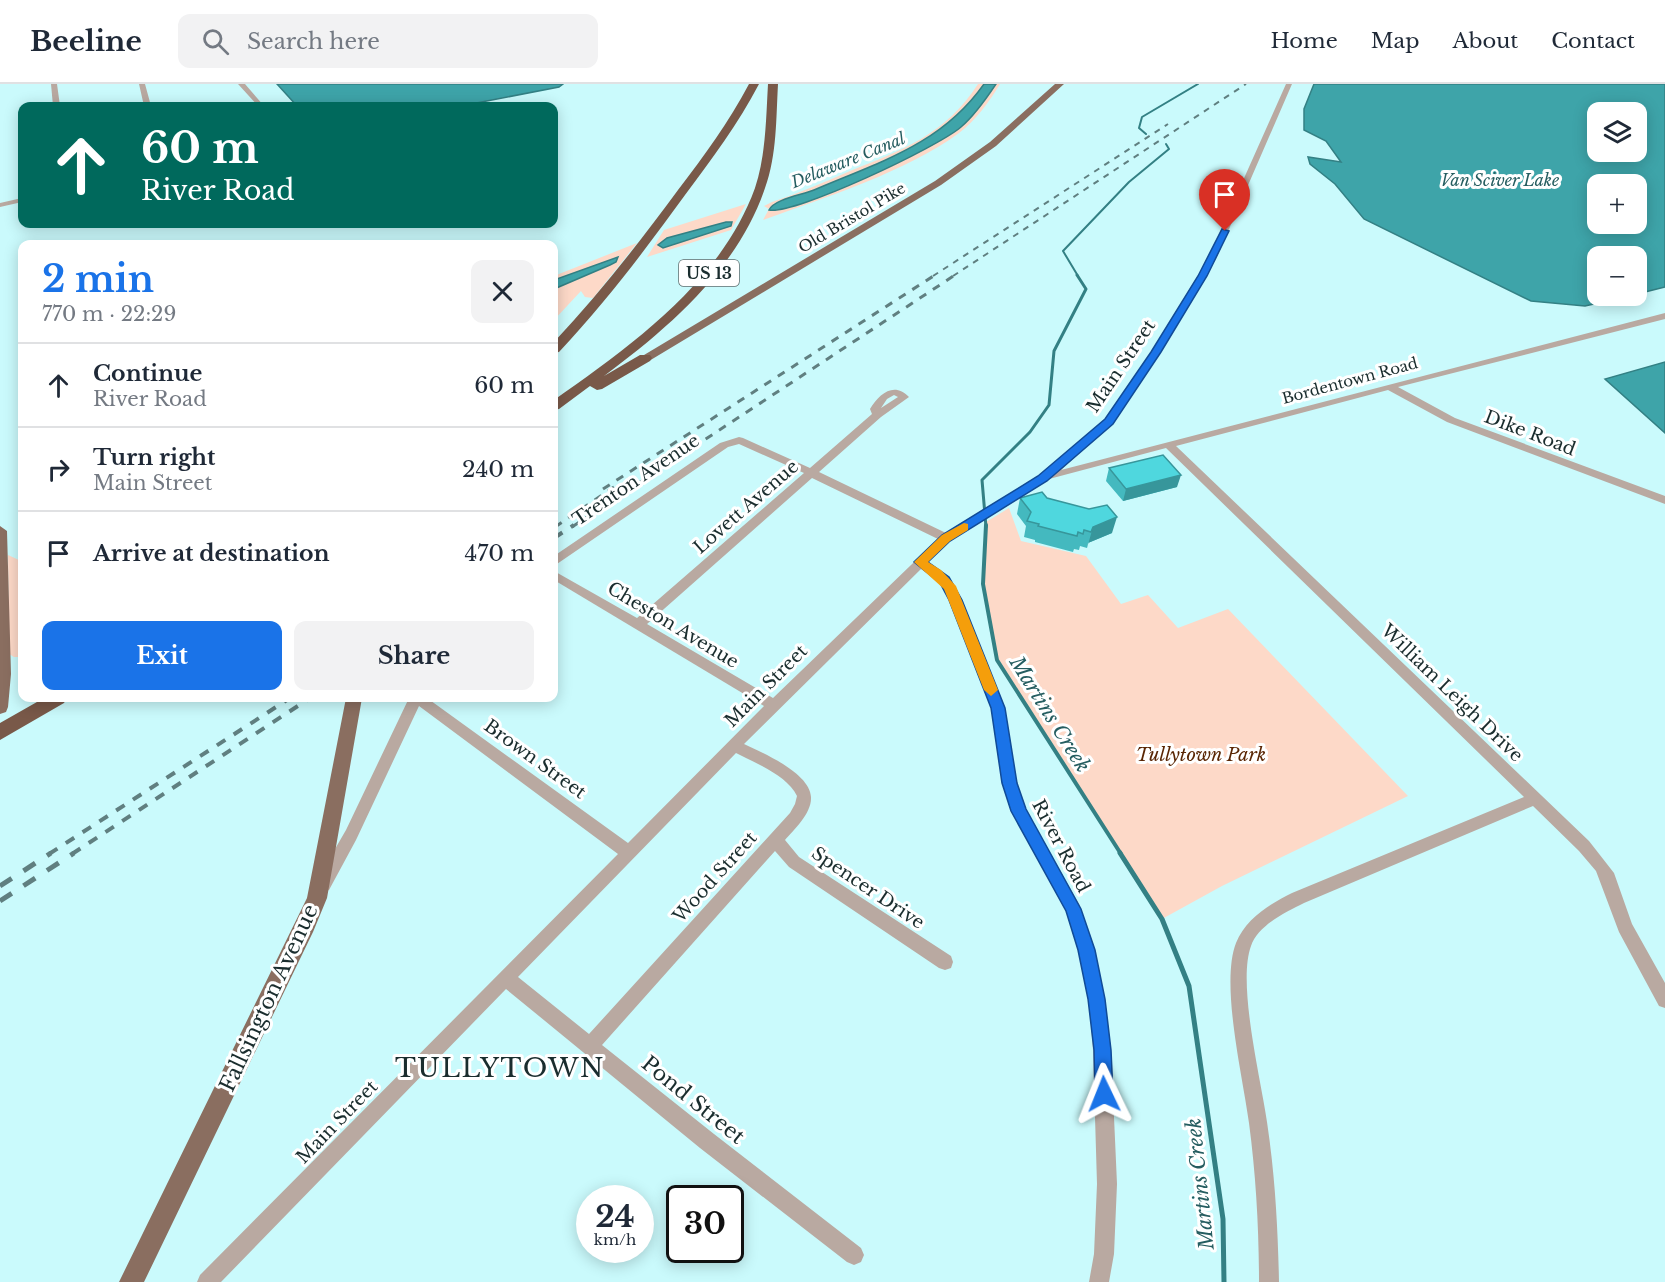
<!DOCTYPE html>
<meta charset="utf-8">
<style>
:root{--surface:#fff;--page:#f2f2f3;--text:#1f2937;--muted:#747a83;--line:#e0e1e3;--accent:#1a73e8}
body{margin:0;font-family:"Libre Baskerville",serif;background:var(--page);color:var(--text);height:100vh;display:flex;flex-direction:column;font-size:22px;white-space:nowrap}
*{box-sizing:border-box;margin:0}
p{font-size:20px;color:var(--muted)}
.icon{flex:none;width:33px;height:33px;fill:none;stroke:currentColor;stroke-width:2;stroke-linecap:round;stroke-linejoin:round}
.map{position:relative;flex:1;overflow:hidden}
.side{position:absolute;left:18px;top:156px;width:540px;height:462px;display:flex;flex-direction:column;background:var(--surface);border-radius:12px;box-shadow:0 3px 15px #0003}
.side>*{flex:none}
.hud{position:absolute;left:18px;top:18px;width:540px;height:126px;border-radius:12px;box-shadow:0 3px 15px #0003;background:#00695c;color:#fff;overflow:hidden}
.fabs{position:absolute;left:1587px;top:18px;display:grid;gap:12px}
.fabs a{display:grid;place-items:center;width:60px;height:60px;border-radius:12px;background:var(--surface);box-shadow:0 3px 15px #0003;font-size:30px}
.speed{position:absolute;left:576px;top:1101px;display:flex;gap:12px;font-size:30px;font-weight:700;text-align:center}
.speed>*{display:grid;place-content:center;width:78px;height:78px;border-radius:50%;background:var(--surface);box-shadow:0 3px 15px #0003;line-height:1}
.speed small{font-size:15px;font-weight:400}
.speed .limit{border:3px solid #111;border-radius:9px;background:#fff;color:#111}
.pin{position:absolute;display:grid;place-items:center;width:51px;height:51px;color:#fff;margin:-62px -26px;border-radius:50% 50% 50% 0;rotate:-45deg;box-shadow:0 0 6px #0007}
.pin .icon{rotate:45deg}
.me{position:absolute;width:66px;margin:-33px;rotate:358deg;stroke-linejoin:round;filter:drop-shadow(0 0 4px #0008)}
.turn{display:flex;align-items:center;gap:21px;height:126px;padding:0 24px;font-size:27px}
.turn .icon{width:78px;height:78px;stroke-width:2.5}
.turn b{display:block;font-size:42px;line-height:51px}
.round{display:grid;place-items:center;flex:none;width:63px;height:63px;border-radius:12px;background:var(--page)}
.head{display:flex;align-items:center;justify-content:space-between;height:102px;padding:0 24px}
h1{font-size:36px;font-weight:700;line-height:45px;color:var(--accent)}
.cta{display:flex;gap:12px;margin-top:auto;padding:12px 24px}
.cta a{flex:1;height:69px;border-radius:12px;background:var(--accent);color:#fff;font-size:24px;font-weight:700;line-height:69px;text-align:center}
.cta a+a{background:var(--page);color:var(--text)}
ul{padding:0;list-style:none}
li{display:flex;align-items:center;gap:18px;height:84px;padding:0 24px;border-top:2px solid var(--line)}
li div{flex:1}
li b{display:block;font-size:22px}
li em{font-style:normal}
header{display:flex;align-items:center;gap:36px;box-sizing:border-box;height:84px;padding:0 30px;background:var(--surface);border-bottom:2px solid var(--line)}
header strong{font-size:28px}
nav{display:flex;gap:33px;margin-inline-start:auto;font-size:21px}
.search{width:420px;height:54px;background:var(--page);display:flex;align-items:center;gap:15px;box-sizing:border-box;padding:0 21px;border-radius:12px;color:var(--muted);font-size:22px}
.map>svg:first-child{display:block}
</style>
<header>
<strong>Beeline</strong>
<div class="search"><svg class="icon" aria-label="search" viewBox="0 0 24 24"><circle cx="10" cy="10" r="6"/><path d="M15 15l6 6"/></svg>Search here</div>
<nav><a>Home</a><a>Map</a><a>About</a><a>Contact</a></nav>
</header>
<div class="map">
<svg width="1665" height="1198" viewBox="0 0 1665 1198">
<rect width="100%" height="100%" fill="#cafafc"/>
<path fill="#fdd9c8" d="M 978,0 L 1000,0 C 989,18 976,36 959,49 C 906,88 826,113 763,136 L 769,125 L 764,122 L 772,118 C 799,109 825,98 850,87 C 903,66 946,50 978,0 Z
M 746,120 L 731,146 L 647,173 L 664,146 Z
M 637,159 L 593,214 L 585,213 L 581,207 L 554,236 L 554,192 Z
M 1009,424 L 1021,457 L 1086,472 L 1121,520 L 1148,511 L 1178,544 L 1228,525 L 1408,712 L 1222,802 L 1162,835 L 997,576 L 983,500 L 986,438 Z
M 22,470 L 22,573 L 14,573 L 9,570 L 8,471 L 21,477 Z"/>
<path fill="#3ea4a9" stroke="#338084" stroke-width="1.5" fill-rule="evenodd" d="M 277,0 L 563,0 L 559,3 L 461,22 L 297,22 Z
M 984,0 L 996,0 C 986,15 975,31 961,43 C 938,63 795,131 769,126 C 774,115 802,111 814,106 C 879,78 941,61 984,0 Z
M 1314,0 L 1665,0 L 1665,203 L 1637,210 L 1636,172 L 1598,172 L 1598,212 L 1630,212 L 1585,222 L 1531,217 L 1364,135 L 1335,100 L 1310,80 L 1308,73 L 1341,78 L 1326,57 L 1304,46 L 1304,25 ZM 1636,28 L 1636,68 L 1598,68 L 1598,28 ZM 1636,100 L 1636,140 L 1598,140 L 1598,100 Z
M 726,138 L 732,138 L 731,142 L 663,164 L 658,161 L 667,154 Z
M 618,173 L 616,178 L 610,181 L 554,205 L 554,196 Z
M 1665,278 L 1665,349 L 1605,295 Z"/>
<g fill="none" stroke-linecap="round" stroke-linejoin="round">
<path stroke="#338084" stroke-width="2" d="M 1146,50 L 1139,44 L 1142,33 L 1198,0
M 1078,192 L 1063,167 L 1129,98 L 1169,65 L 1166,60"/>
<path stroke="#338084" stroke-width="3" d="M 986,443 L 982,396 L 1030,348 L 1049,321 L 1054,267 L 1086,205 L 1077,191"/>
<path stroke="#338084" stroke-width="4" d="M 986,441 L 983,500 L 997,576 L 1121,770"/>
<path stroke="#338084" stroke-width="5" d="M 1120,769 L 1162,835 L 1189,902 L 1223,1135 L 1224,1198"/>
<path fill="#b9a9a1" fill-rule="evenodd" d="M 51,0 L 57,0 L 60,22 L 53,22 Z
M 139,0 L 145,0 L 151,22 L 144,22 Z
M 238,0 L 245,0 L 264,22 L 258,22 Z
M 1286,0 L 1292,0 L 1216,175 L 1161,268 L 1113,339 L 1061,386 L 1665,229 L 1665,235 L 1398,303 L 1455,334 L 1665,412 L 1665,420 L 1447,338 L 1388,306 L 1176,362 L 1589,757 L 1614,789 L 1632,840 L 1665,899 L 1665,924 L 1659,922 L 1619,848 L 1596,787 L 1579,767 L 1533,722 L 1304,819 C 1286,828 1258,841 1251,862 C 1237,900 1261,995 1267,1038 C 1275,1091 1278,1145 1279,1198 L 1259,1198 C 1259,1145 1256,1092 1249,1039 C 1243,993 1220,900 1236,859 C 1246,834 1270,820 1292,809 L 1524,713 L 1166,364 L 1049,395 L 950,457 L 928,478 L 948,493 L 962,516 L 1005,624 L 1016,699 L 1025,725 L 1079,820 L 1094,866 L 1105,915 L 1111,966 L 1117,1100 L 1114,1170 L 1109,1198 L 1089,1198 L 1094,1170 L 1097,1100 L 1093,966 L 1089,915 L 1078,866 L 1066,827 L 1011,727 L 1002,699 L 991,624 L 950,516 L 940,499 L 921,485 L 744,660 C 763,669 810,689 811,713 C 812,729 794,746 785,756 L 799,773 L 951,872 L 953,878 L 951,884 L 945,886 L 939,884 L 789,783 L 775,767 L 602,961 L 714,1050 L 861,1164 L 864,1171 L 861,1178 L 854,1181 L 847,1178 L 700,1064 L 506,905 L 221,1198 L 197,1198 L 200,1191 L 618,770 L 419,622 L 356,756 L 329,806 L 323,808 L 317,806 L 315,801 L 317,796 L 346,746 L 409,614 L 427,614 L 628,759 L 764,622 L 554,496 L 554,487 L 637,534 L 804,389 L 739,360 L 728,363 L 554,482 L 554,472 L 720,359 L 739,353 L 743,354 L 810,384 L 872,330 L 870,325 C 879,310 894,297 909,313 L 881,333 L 819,388 L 946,449 L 1039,392 L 1105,335 L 1151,268 L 1208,175 ZM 894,311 L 898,313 L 881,324 L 887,315 ZM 812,394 L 938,455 L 773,614 L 647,540 ZM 736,669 C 755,679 787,691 797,712 L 795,720 L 790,729 L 589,950 L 518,893 Z
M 22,114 L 22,118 L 0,123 L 0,119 Z"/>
<path fill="#8a6e60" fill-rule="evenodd" d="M 1055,0 L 1064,0 L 996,62 L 941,101 L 649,277 L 641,277 L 639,274 L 935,97 L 990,58 Z
M 0,442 L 7,447 L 11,590 L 8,623 L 6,628 L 0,630 Z
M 346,614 L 362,614 L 327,814 L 313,848 L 144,1198 L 119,1198 L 307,814 Z"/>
<path fill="#795949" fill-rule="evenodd" d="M 749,0 L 759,0 C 738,40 712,75 685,111 C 646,165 605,219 559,268 L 554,269 L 554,258 C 599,210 639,159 678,106 C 704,72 729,38 749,0 Z
M 768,0 L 778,0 C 776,34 777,71 765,104 C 738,184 670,243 604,292 L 640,271 L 650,271 L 652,274 L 650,277 L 602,305 L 597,306 L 590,302 L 559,325 L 554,326 L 554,316 C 632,261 721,198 755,104 C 766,71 766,34 768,0 Z
M 44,614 L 67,614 L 64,619 L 0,656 L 0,639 Z"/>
<path stroke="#607f80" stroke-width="2" stroke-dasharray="6 6" stroke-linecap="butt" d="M 933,192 L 1168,40
M 953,192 L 1246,0"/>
<path stroke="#607f80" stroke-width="3" stroke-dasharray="8 8" stroke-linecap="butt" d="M 603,405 L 935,191
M 555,443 L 614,403
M 572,443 L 955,191"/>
<path stroke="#607f80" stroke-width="4" stroke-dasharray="10 10" stroke-linecap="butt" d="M 554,443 L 557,441
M 554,454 L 574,441
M 49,770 L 290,614
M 72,770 L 310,614"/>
<path stroke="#607f80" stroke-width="5" stroke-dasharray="14 14" stroke-linecap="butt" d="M 0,802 L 51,769
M 0,817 L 74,769"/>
</g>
<path fill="#44b9bf" d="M 1109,384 L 1177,403 L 1123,417 L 1106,397 Z
M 1020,414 L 1047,414 L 1112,449 L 1088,459 L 1087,464 L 1080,462 L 1079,466 L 1074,465 L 1073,468 L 1035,458 L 1035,456 L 1024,453 L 1026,442 L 1017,430 Z"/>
<path fill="#37969b" d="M 1181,391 L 1177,403 L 1123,417 L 1126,405 Z
M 1117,433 L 1112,449 L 1088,459 L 1087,464 L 1093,443 Z"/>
<path fill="#4fd7de" stroke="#37969b" stroke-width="1.5" d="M 1163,371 L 1181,391 L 1126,405 L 1109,384 Z
M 1042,408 L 1047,414 L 1089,425 L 1107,421 L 1117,433 L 1093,443 L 1091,448 L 1084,446 L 1083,450 L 1078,448 L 1077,452 L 1038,442 L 1039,440 L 1027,437 L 1031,428 L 1020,414 Z"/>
<path fill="#1a73e8" stroke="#114b97" stroke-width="1.5" d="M 1222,145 L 1229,147 L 1207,192 L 1161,268 L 1113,340 L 1047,397 L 950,457 L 928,478 L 949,493 L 962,516 L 1005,624 L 1017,699 L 1026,725 L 1081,825 L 1095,866 L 1105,915 L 1111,966 L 1113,1010 L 1111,1017 L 1104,1020 L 1098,1017 L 1095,1010 L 1094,966 L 1088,915 L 1078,866 L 1066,827 L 1011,727 L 1002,699 L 991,624 L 949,516 L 940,499 L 914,478 L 942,451 L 1038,392 L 1105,335 L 1151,268 L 1198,192 Z"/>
<path fill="#f59e0b" d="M 964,439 L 968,440 L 968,446 L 950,457 L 928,478 L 941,486 L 956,502 L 998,606 L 991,612 L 984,606 L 944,505 L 914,478 L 942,451 Z"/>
<g text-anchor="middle" stroke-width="6" stroke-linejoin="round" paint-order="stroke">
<g font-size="15" fill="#1a2d2e" stroke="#fff">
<text transform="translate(852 134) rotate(-31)" y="5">Old Bristol Pike</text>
<text transform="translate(1350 297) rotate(-15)" y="5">Bordentown Road</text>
</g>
<g font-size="16" font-style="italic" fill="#255d60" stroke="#fff">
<text transform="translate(848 76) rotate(-22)" y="6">Delaware Canal</text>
<text x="1500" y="102">Van Sciver Lake</text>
</g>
<rect fill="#fff" stroke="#5f6c6d" stroke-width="1.5" x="679" y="176" width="60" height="26" rx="4.5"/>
<g font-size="16" font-weight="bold" fill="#1a2d2e">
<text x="709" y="195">US 13</text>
</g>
<g font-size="18" fill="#1a2d2e" stroke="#fff">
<text transform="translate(1121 282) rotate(-56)" y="6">Main Street</text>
<text transform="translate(1530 349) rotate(21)" y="6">Dike Road</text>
<text transform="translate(636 396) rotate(-34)" y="6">Trenton Avenue</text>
<text transform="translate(746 423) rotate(-41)" y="6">Lovett Avenue</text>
<text transform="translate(673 541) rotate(31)" y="6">Cheston Avenue</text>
<text transform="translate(766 602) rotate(-45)" y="6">Main Street</text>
<text transform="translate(1452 609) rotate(44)" y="6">William Leigh Drive</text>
<text transform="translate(535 675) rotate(36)" y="6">Brown Street</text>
<text transform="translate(1061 762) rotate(62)" y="6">River Road</text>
<text transform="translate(715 793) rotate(-48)" y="6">Wood Street</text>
<text transform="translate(868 804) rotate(34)" y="6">Spencer Drive</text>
<text transform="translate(337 1038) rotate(-46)" y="6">Main Street</text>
</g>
<g font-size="18" font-style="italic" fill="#5a2604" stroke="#fff">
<text x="1201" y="677">Tullytown Park</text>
</g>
<g font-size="20" font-style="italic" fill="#255d60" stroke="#fff">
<text transform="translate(1050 630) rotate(58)" y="7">Martins Creek</text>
<text transform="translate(1200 1100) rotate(-96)" y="7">Martins Creek</text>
</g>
<g font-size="21" fill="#1a2d2e" stroke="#fff">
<text transform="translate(269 914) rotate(-65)" y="7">Fallsington Avenue</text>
<text transform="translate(693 1016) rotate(39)" y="7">Pond Street</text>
</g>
<g font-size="26" letter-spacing="1.5" fill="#1a2d2e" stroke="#fff">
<text x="500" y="993">TULLYTOWN</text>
</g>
</g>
</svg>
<div class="fabs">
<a><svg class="icon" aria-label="layers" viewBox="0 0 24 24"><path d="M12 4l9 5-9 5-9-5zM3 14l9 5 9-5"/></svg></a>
<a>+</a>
<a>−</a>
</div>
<div class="speed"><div>24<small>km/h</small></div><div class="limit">30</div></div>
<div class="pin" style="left:1225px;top:147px;background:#d93025"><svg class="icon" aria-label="arrive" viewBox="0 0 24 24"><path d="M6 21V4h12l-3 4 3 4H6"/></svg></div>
<svg class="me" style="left:1104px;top:1010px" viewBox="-20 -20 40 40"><path d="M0-17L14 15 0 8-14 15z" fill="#1a73e8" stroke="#fff" stroke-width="4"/></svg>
<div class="hud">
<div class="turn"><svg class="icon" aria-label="ahead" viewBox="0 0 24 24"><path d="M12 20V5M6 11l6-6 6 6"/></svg><div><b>60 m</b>River Road</div></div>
</div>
<section class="side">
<div class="head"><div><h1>2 min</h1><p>770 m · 22:29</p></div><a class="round"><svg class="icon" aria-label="close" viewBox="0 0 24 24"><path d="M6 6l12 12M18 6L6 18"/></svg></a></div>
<ul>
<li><svg class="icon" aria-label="ahead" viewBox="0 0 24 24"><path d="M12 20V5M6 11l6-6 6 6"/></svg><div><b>Continue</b><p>River Road</p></div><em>60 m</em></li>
<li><svg class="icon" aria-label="right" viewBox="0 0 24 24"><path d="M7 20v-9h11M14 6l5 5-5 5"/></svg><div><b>Turn right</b><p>Main Street</p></div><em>240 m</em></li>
<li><svg class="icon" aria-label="arrive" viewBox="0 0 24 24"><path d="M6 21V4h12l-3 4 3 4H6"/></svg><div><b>Arrive at destination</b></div><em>470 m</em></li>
</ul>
<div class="cta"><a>Exit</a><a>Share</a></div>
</section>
</div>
